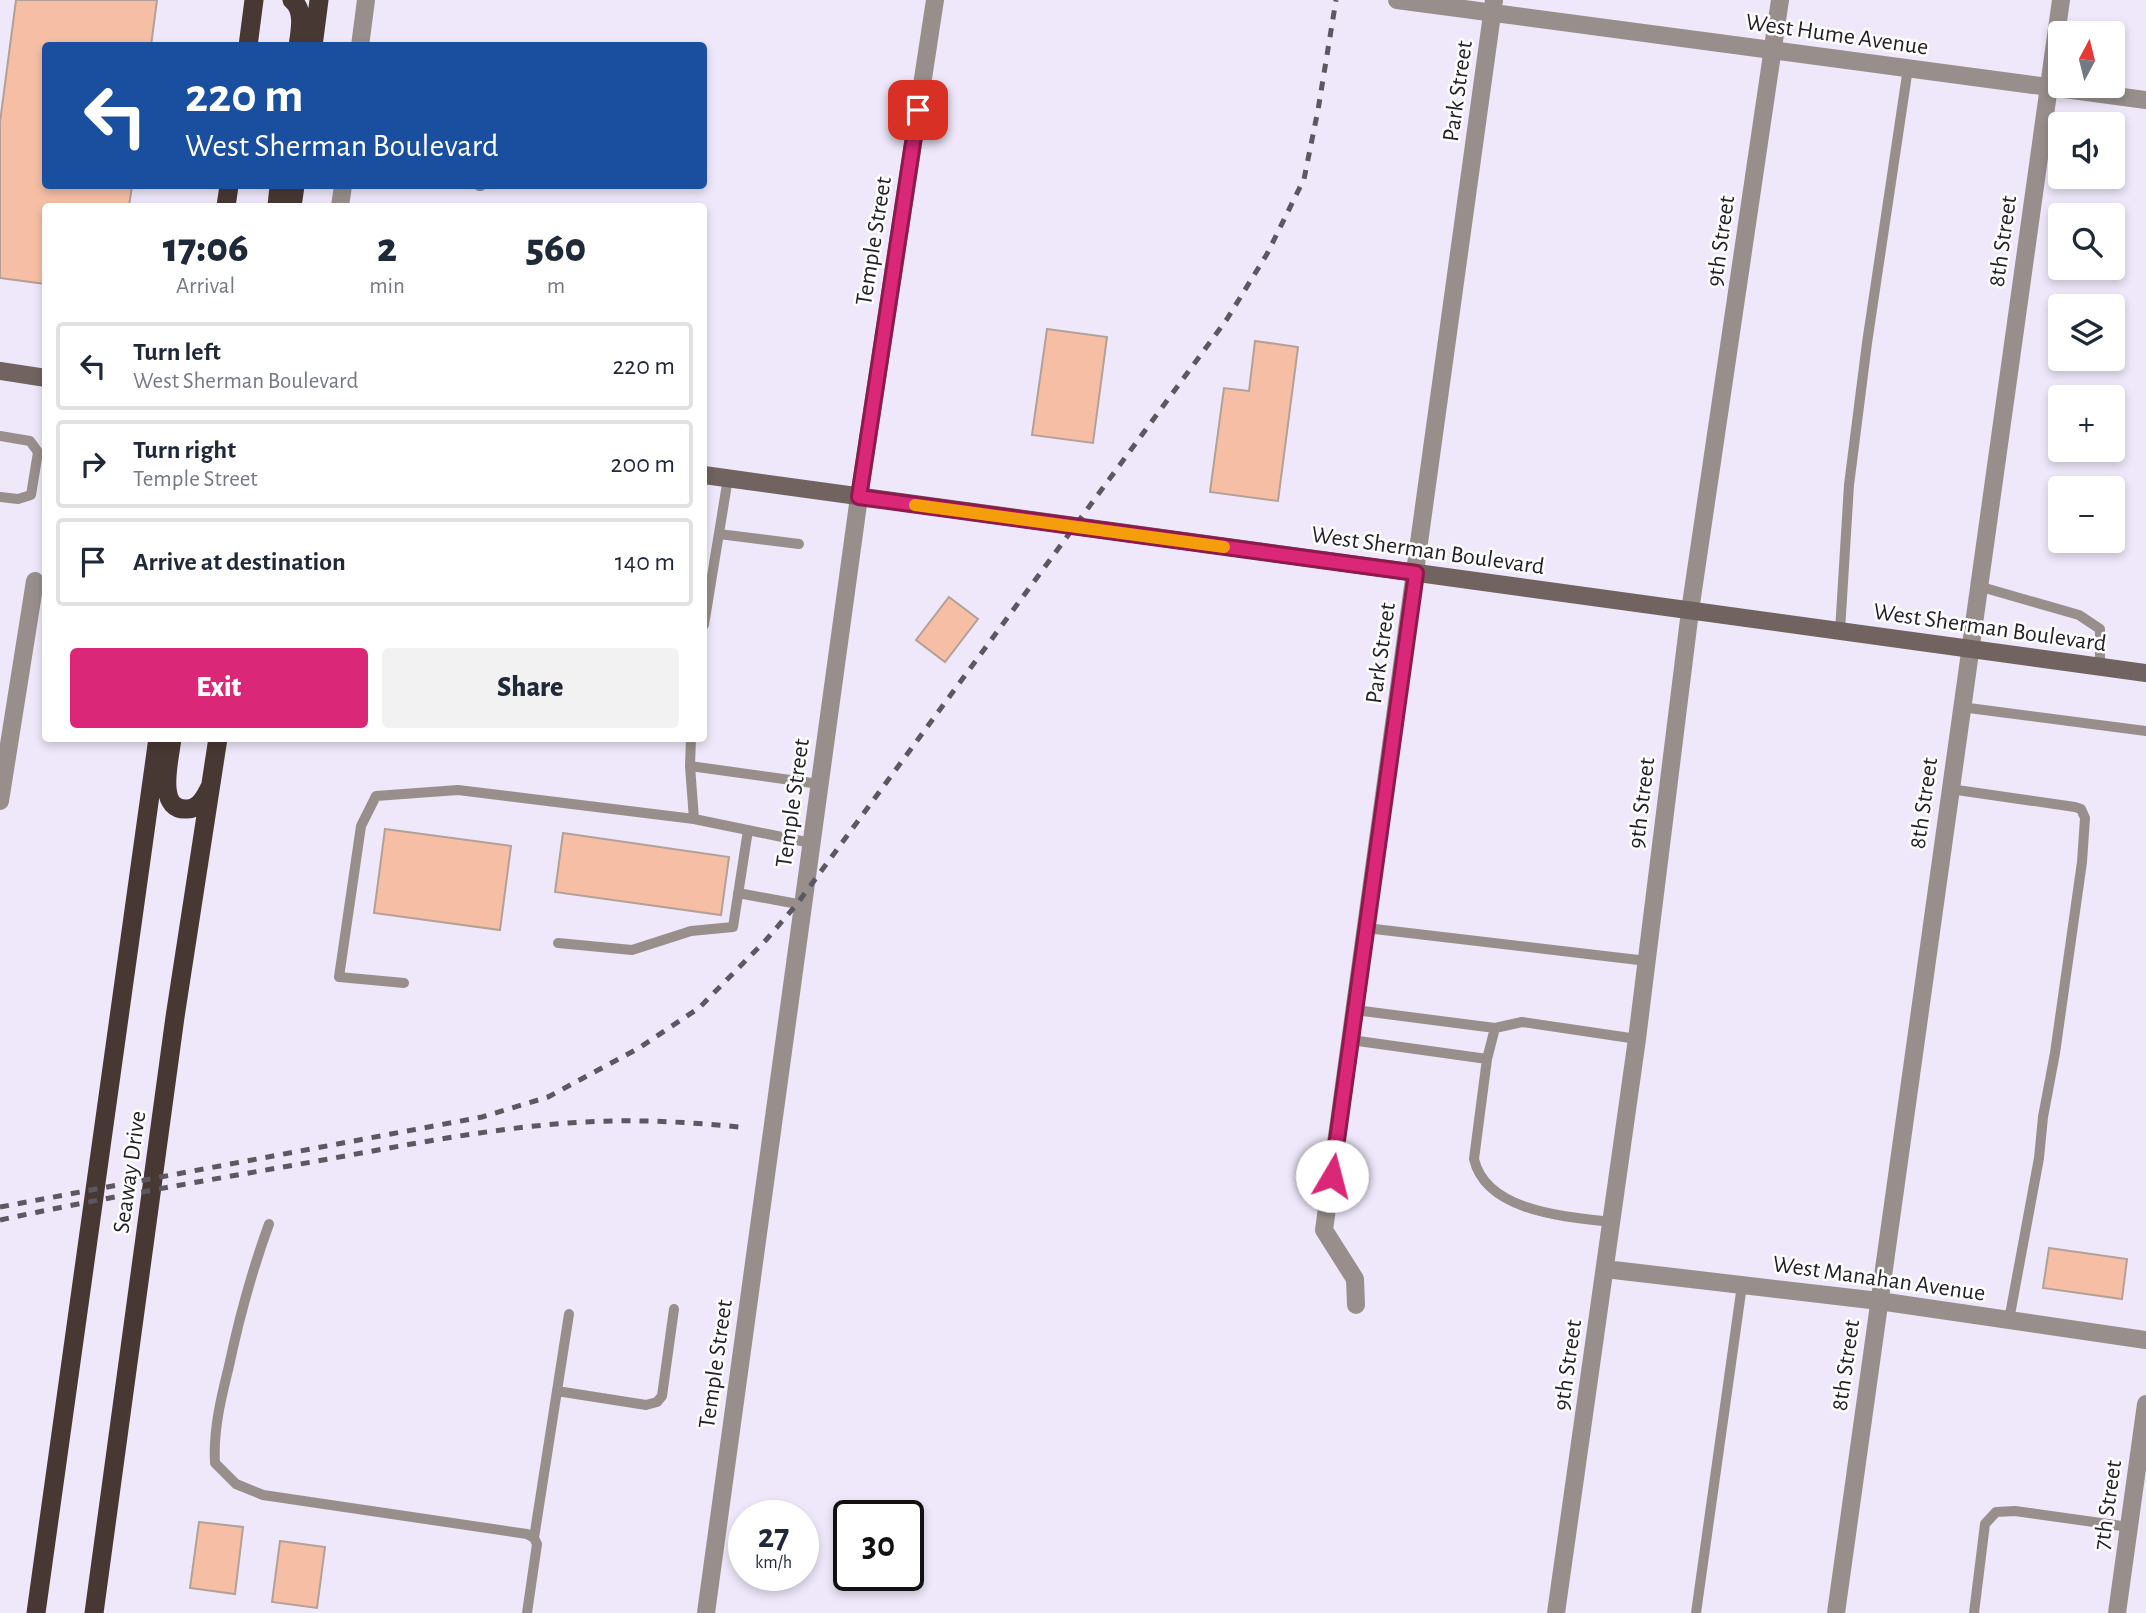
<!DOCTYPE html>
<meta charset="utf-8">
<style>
:root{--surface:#fff;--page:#f2f2f3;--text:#1f2937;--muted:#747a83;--line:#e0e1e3;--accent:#db2777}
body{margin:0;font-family:"Alegreya Sans",sans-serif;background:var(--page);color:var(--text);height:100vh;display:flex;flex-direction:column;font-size:26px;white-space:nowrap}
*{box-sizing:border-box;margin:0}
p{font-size:23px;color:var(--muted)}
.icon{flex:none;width:38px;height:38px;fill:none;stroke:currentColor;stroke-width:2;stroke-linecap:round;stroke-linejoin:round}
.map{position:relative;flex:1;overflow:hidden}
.drawer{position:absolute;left:42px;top:203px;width:665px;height:539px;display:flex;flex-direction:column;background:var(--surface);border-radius:7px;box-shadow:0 4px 10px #0003}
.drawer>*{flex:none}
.guide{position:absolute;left:42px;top:42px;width:665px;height:147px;border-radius:7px;box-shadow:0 4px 10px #0003;background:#1a4fa0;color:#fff;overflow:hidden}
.needle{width:46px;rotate:7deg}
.fabs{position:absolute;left:2048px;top:21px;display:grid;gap:14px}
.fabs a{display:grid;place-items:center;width:77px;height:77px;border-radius:7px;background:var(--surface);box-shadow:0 4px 10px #0003;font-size:35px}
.speed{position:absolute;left:728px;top:1500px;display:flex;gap:14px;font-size:35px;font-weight:700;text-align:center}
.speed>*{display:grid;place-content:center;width:91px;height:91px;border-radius:50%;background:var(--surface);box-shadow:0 4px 10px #0003;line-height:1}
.speed small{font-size:18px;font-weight:400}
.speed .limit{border:4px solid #111;border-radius:10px;background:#fff;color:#111}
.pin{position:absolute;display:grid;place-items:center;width:60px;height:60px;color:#fff;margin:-30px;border-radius:14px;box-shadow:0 4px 10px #0006}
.me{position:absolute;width:77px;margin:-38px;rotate:8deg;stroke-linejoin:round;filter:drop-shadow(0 0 5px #0008)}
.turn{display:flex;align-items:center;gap:24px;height:147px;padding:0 28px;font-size:32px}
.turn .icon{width:91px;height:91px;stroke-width:2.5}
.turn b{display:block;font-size:49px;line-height:60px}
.eta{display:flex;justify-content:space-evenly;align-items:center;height:119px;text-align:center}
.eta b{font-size:42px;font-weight:800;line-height:49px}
.primary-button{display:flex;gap:14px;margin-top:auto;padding:14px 28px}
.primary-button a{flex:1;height:80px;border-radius:7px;background:var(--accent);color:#fff;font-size:28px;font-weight:800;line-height:80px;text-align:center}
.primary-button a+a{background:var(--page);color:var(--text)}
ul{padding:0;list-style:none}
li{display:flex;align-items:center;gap:21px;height:88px;margin:0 14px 10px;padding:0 14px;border:4px solid var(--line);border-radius:7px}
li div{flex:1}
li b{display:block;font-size:26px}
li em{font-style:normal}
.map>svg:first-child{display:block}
</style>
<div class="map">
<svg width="2146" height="1613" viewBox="0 0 2146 1613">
<rect width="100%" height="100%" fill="#eee8fa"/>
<path fill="#f6bfa5" stroke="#b3a097" stroke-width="2" d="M 16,0 L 157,0 L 151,46 L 46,46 L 46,186 L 132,186 L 129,206 L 46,206 L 46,284 L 0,278 L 0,122 Z
M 1047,329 L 1107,337 L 1093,443 L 1032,435 Z
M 1255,341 L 1298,347 L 1278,501 L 1210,492 L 1224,388 L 1249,391 Z
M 949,597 L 978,619 L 945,662 L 916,640 Z
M 385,829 L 511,846 L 500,930 L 374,913 Z
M 563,833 L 729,857 L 721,915 L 555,892 Z
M 2049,1248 L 2127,1259 L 2122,1299 L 2043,1288 Z
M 199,1522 L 243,1527 L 235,1594 L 190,1588 Z
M 280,1541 L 325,1547 L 317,1608 L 272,1602 Z"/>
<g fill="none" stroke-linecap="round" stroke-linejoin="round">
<path stroke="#988f8c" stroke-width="10" d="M 479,186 L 481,186
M 0,436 L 30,441 L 38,452 L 31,495 L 18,499 L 0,497
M 719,534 L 799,544
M 1978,586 L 2079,615 L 2100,629 L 2100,667
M 704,625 L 728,478
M 1840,631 L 1849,485 L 1867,343 L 1908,68
M 1961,707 L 2146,731
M 691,738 L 690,766 L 694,819
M 690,766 L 819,784
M 1950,789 L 2075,807 L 2081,809 L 2085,818 L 2082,862 L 2055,1053 L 2043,1117 L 2039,1158 L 2009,1320
M 738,893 L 803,905
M 1366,928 L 1647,961
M 558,943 L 632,950 L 691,931 L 733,927 L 748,830
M 404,983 L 339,977 L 361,826 L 376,796 L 458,790 L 694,819 L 811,843
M 1355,1010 L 1495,1028
M 1351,1040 L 1487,1059 L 1495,1028 L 1522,1022 L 1637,1039
M 1487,1059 L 1474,1159 C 1486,1212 1567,1217 1612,1222
M 269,1224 C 252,1271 239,1318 229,1366 C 221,1398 213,1431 215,1463 L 236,1484 L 263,1495 L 527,1534 L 534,1538 L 537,1544 L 527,1613
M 557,1391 L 646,1405 L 657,1402 L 662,1396 L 674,1309
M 534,1538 L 569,1314
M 1696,1613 L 1742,1285
M 1974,1613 L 1985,1524 L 1996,1512 L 2015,1511 L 2129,1527"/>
<path stroke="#988f8c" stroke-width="18" d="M 1397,0 L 2146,100
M 360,46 L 366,0
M 340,206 L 343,186
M 0,801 L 35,581
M 1605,1269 L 1879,1301 L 2146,1340
M 1356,1305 L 1355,1279 L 1324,1230 L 1494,0
M 706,1613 L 859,497 L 935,0
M 1556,1613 L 1637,1039 L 1690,611 L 1780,0
M 1836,1613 L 2061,0
M 2117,1613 L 2146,1404"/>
<path stroke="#706360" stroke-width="18" d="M 0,371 L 46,378
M 704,475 L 2146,673"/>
<path stroke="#483834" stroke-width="19" d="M 292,0 C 305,10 300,31 298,46
M 248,46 L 254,0
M 313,46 L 319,0
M 226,206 L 229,186
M 277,206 L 279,186
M 292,206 L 295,186
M 172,738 C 170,758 155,811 187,809 C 199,809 205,797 210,787
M 36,1613 L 158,738
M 94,1613 L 175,1017 L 218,738"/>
<path stroke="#5c5862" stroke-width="5" stroke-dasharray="9 9" stroke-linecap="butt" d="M 0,1207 L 482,1117 L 548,1097 L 639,1048 L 699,1008 L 766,940 L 797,904 L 1227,319 L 1267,254 L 1304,179 L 1318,110 L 1336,0
M 0,1220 C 107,1197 215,1179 323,1160 C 418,1143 515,1123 612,1121 C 654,1120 697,1123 739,1127"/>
</g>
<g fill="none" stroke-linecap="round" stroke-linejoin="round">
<defs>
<path id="route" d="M 918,110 L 859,497 L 1416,573 L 1332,1176"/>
</defs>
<use href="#route" stroke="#8e194d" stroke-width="18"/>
<use href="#route" stroke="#db2777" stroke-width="12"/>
<path stroke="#f59e0b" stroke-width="12" d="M 915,505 L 1224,547"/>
</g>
<g text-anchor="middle" stroke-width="5" stroke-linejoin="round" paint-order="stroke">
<g font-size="24" fill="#242128" stroke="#fff">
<text transform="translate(1837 34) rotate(8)" y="8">West Hume Avenue</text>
<text transform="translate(1457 91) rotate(-82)" y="8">Park Street</text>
<text transform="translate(873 241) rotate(-81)" y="8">Temple Street</text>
<text transform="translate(1720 241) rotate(-82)" y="8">9th Street</text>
<text transform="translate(2002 241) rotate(-82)" y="8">8th Street</text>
<text transform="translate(1428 550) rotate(8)" y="8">West Sherman Boulevard</text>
<text transform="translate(1990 627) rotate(8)" y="8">West Sherman Boulevard</text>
<text transform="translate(1380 653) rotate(-82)" y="8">Park Street</text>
<text transform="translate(792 803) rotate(-82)" y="8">Temple Street</text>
<text transform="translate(1641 803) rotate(-83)" y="8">9th Street</text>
<text transform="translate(1923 803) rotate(-82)" y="8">8th Street</text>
<text transform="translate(129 1172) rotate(-82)" y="8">Seaway Drive</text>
<text transform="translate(1879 1278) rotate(8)" y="8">West Manahan Avenue</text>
<text transform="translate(715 1364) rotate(-82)" y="8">Temple Street</text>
<text transform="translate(1567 1365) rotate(-82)" y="8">9th Street</text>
<text transform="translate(1845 1365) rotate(-82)" y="8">8th Street</text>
<text transform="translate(2107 1505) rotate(-82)" y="8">7th Street</text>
</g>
</g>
</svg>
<div class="fabs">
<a><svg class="needle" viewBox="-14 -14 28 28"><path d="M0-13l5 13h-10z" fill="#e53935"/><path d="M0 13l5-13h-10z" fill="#747a83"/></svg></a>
<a><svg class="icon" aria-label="sound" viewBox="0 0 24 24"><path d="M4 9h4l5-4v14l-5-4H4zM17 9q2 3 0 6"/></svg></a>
<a><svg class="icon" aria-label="search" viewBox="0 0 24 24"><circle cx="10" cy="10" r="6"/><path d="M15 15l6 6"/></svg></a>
<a><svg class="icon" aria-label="layers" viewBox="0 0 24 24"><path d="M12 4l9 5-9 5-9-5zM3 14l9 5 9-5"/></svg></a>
<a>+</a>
<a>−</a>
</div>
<div class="speed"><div>27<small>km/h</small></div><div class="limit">30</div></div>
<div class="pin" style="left:918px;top:110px;background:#d93025"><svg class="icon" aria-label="arrive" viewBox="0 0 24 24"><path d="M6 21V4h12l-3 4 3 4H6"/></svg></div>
<svg class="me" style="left:1332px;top:1176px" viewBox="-20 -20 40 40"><circle r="19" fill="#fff"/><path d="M0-13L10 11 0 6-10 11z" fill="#db2777"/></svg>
<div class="guide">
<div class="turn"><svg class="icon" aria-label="left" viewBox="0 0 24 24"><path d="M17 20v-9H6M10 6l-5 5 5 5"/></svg><div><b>220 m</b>West Sherman Boulevard</div></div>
</div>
<section class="drawer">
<div class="eta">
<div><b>17:06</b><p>Arrival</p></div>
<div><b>2</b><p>min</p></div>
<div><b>560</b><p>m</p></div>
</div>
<ul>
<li><svg class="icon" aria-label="left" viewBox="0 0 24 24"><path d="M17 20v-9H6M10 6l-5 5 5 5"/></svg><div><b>Turn left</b><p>West Sherman Boulevard</p></div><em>220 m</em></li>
<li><svg class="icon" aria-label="right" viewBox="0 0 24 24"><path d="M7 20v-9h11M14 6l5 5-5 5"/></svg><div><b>Turn right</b><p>Temple Street</p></div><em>200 m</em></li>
<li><svg class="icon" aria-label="arrive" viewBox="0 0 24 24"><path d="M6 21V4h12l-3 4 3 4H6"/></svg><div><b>Arrive at destination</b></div><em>140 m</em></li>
</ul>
<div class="primary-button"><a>Exit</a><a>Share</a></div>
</section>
</div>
